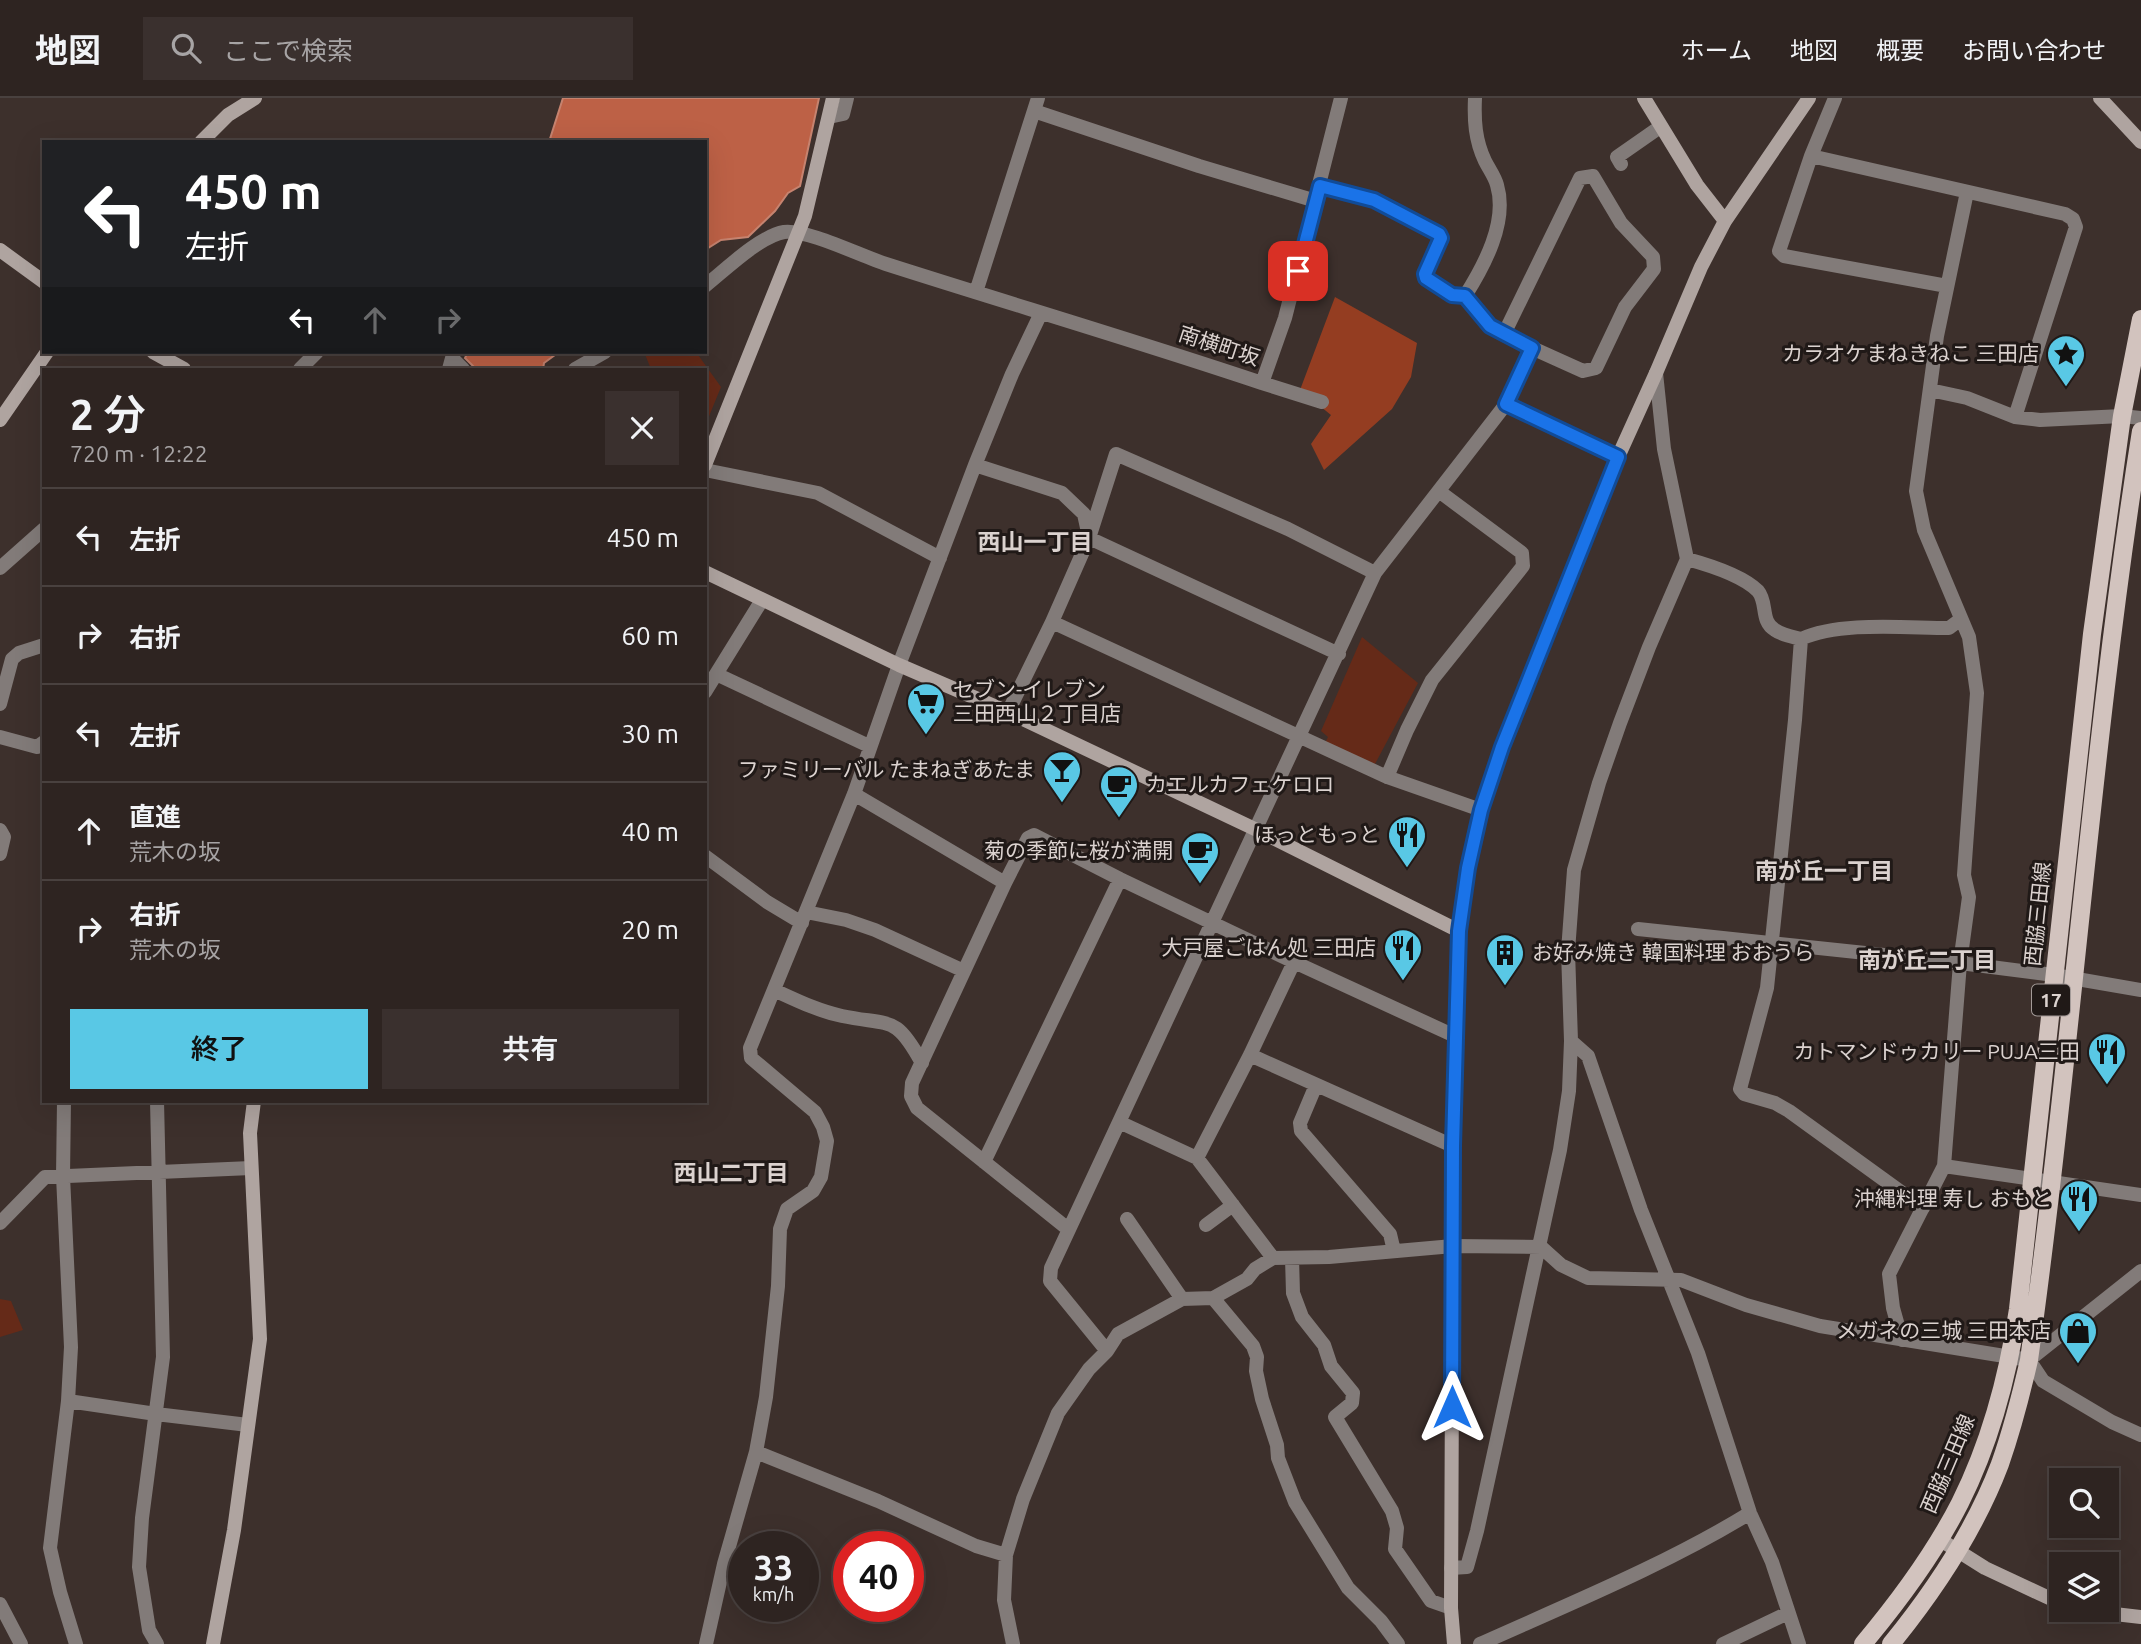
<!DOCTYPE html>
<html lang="ja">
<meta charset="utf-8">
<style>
:root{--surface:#2e2421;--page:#3a302e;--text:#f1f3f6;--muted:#a7a4a5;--line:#49413f;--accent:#59c8e5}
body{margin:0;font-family:Ubuntu,"Noto Sans JP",sans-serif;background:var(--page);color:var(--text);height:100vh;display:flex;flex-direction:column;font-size:26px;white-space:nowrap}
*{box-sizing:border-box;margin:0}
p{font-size:23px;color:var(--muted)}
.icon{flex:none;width:38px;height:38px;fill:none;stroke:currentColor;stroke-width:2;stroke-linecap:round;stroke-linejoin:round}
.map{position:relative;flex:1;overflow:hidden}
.panel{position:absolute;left:42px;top:270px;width:665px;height:735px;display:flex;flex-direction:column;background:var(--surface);border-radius:0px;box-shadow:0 7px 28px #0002,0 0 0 2px var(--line)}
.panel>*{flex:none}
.banner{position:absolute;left:42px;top:42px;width:665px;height:214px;border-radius:0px;box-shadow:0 7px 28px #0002,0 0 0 2px var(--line);background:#202124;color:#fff;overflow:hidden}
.controls{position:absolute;left:2049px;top:1370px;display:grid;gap:14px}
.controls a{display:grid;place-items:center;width:70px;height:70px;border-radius:0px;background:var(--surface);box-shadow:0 7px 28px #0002,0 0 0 2px var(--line);font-size:35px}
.speed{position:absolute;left:728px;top:1433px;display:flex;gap:14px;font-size:35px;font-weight:700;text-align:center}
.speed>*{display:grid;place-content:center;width:91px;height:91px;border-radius:50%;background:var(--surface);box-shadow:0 7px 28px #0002,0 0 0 2px var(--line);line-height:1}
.speed small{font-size:18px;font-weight:400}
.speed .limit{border:10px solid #d22;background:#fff;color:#111}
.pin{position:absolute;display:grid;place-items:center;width:60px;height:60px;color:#fff;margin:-30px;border-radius:14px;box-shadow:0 4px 10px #0006}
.me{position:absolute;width:77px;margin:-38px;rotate:0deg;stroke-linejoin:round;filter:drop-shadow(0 0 5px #0008)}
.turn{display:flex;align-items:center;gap:24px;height:147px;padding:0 28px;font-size:32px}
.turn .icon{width:91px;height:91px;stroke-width:2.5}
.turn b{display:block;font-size:49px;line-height:60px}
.lanes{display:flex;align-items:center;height:66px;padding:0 28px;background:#0003;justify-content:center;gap:35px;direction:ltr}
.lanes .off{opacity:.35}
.round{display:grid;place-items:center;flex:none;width:74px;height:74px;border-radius:0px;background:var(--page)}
.head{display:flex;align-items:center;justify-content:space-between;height:119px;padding:0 28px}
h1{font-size:42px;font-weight:600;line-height:52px}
.action{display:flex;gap:14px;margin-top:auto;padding:14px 28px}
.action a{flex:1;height:80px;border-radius:0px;background:var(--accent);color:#111;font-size:28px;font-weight:600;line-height:80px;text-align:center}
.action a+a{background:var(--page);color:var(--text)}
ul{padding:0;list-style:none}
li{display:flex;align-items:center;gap:21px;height:98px;padding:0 28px;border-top:2px solid var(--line)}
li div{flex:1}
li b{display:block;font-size:26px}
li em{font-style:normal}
header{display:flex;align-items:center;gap:42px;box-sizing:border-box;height:98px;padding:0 35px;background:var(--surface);border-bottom:2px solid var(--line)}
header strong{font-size:33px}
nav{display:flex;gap:38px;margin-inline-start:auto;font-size:24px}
.search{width:490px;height:63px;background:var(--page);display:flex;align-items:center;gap:18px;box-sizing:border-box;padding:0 24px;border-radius:0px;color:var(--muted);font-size:26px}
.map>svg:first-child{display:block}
</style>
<header>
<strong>地図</strong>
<div class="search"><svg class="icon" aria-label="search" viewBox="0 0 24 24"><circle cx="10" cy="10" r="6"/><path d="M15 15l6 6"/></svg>ここで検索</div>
<nav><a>ホーム</a><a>地図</a><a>概要</a><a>お問い合わせ</a></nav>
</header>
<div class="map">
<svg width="2141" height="1546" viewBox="0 0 2141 1546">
<rect width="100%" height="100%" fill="#3d302c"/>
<path fill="#652a18" d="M 644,254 L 696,254 L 721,289 L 705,328 L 705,271 L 651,271 Z
M 1362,539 L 1418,585 L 1375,666 L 1325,645 L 1328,639 L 1321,633 Z
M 0,1201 L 11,1203 L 23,1232 L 0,1239 Z"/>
<path fill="#943d21" d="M 1335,199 L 1417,245 L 1411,279 L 1392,311 L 1324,372 L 1311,346 L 1331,317 L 1300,292 Z"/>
<path fill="#bd6146" stroke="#c6836f" stroke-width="2" d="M 563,0 L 819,0 L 800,88 L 788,95 L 775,113 L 748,139 L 721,142 L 705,152 L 705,44 L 549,44 Z
M 468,254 L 559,254 L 544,265 L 543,271 L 476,271 L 465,260 Z"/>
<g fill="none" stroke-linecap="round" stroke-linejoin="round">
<path stroke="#827b79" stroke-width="14" d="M 1475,0 C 1474,22 1475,42 1485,63 C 1489,71 1495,79 1497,87 C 1508,124 1484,168 1465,198 L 1491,228 L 1504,236
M 1835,0 L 1811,58 L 1779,153 L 1784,158 L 1947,188
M 1034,13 L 1199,68 L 1316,103
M 829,19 L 843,16 L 847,0
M 1811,58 L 2065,116 L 2073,121 L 2076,129 L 2015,319
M 1621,66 L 1617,59 L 1660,29
M 1320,87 L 1375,102 L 1439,136 L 1441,140 L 1425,176 L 1426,180 L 1452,197 L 1465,198
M 705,188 C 725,172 760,138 784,134 C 807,131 861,158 886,166 C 1011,206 1137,243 1262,285 L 1285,220 L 1341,0
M 976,194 L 1038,0
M 300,271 L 317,254
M 449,271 L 452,260 L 463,271
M 575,271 L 605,254
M 1262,285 L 1322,304
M 1930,292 L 1967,300 L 2015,319 L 2040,322 L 2122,318 L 2141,320
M 1506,306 L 1618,359
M 975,367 L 1062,395 L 1084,416 L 1089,439
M 705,372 L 818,395 L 940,460
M 1089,440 L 1339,556
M 1687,461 C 1709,467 1742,477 1758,493 C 1768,505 1760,523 1775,532 C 1782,537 1793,539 1801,541 C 1840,523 1906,530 1949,530 L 1961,521
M 0,470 L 44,431
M 1052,524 L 1387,679 L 1481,712
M 1801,541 L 1795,622 L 1767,890 L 1740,991 L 1744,996 L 1775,1005 L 1789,1013 L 1923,1110
M 716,576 L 869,648
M 705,594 L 762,502
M 0,606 L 12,561 L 19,555 L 44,547
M 1008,614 L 1052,524 L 1089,440 L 1116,356 L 1288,431 L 1375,475
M 0,639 L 37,649 L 44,644
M 1387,679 L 1407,632 L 1432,582 L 1523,468 L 1522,455 L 1440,394
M 854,696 L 1005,785
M 0,732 L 4,739 L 0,756
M 705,758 L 767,804 L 802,825
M 806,814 L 846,822 L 875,832 L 964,873
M 1638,831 L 1960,865 L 2054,877 L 2141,892
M 774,892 C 796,902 818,913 842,918 C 891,928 895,916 922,965
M 1457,939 L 1294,864 L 1250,957 L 1197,1060 L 1273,1160 L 1329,1159 L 1453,1148 L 1541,1149 L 1561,1167 L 1588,1180 L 1681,1182 L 1746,1207 L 1820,1228 L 2029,1262 L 2141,1173
M 1571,943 L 1588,958 L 1641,1112 L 1698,1255 L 1750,1415 L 1772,1464 L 1799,1546
M 1250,957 L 1453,1048
M 1316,987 L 1300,1025 L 1301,1033 L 1390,1136 L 1394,1153
M 64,1003 L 63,1078 L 71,1249 L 68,1303 L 50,1450 L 60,1494 L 76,1546
M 1119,1024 L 1197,1060
M 984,1064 L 1120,781
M 1944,1068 L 2141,1097
M 1127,1121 L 1182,1201
M 0,1125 L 45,1079 L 251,1070
M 1206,1127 L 1233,1107
M 1068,1131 L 917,1010 L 911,998 L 912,985 L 1005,785 L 1028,740 L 1034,737 L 1120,781 L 1294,864
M 1292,1160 L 1293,1195 L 1302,1219 L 1324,1247 L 1331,1268 L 1353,1295 L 1352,1305 L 1335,1319 L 1392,1413 L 1397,1430 L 1395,1451 L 1431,1503 L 1451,1510
M 1213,1200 L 1253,1248 L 1257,1259 L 1256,1273 L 1262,1301 L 1277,1347 L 1278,1360 L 1295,1404 L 1348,1490 L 1381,1523 L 1398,1546
M 1902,1242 L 1893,1210 L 1889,1176 L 1944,1068 L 1960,865 L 1969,799 L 1964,777 L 1977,595 L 1969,539 L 1924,432 L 1916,393 L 1937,238 L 1967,94
M 1107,1253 L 1118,1236 L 1182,1201 L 1213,1200 L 1247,1181 L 1255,1171 L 1273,1160
M 2029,1262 L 2043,1283 L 2112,1324 L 2141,1337
M 68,1303 L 156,1316 L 248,1327
M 756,1354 L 878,1403 L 976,1448 L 1006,1457
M 1451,1470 L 1467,1469 L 1477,1433 L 1560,1052 L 1569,993 L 1571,943 L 1568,853 L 1574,772 L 1599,685 L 1620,625 L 1649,549 L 1687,461 L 1664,351 L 1656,275
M 0,1506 L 21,1546
M 157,1546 L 149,1532 L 139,1469 L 142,1420 L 163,1259 L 157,1003
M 706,1546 L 724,1466 L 756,1354 L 766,1299 L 778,1188 L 780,1131 L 787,1111 L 813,1093 L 821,1079 L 827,1043 L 823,1029 L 815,1014 L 751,960 L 750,950 L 854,696 L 899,567 L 975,367 L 1012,276 L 1041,215
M 1013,1546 L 1004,1502 L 1006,1457 L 1023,1401 L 1058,1315 L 1089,1271 L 1107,1253 L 1050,1183 L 1051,1170 L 1375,475 L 1506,306 L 1532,250 L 1504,236 L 1580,80 L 1593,78 L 1621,125 L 1653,159 L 1654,171 L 1625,209 L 1596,270 L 1583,273 L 1532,250
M 1480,1546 C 1569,1506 1667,1466 1750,1415
M 1723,1546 L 1788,1515"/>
<path stroke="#afa4a0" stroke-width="14" d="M 1644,0 L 1697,87 L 1725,123
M 2100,0 L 2141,44
M 201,44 L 228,17 L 255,0
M 0,152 L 44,184
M 153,254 L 184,271
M 0,322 L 47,254
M 705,367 L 805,118 L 833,0
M 705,474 L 899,567 L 1008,614 L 1257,732 L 1459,833
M 1939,1441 L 1985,1470 L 2062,1506
M 2080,1512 L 2141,1519
M 213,1546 L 234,1432 L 260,1241 L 250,1035 L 254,1003
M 1454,1546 L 1451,1510 L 1453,1048 L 1459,833 L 1470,760 L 1481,712 L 1502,649 L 1618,359 L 1656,275 L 1701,169 L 1725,123 L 1809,0"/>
<path stroke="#d2c3be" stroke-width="18" d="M 1863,1546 C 1899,1503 1934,1456 1960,1405 C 1990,1345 2008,1278 2018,1211 L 2092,536 L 2122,318 L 2141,221
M 1891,1546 C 1935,1492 1975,1432 2000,1366 C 2012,1332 2021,1297 2029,1262 C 2072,953 2092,641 2141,333"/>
</g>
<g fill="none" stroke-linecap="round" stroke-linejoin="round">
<defs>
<path id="route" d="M 1298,173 L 1320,88 L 1374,102 L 1439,136 L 1441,140 L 1425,176 L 1426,180 L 1452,197 L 1465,198 L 1490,228 L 1532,250 L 1506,306 L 1618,359 L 1502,649 L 1481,712 L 1468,770 L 1459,833 L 1453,1048 L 1452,1309"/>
</defs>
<use href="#route" stroke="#114b97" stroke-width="18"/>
<use href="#route" stroke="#1a73e8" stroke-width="12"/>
</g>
<defs>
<symbol id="sight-pin" viewBox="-11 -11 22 30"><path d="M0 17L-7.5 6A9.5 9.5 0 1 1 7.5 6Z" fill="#59c8e5" stroke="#201917"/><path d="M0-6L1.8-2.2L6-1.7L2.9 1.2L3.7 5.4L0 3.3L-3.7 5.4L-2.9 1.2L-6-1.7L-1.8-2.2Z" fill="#111"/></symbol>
<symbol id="supermarket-pin" viewBox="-11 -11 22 30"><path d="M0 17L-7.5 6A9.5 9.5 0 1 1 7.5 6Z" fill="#59c8e5" stroke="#201917"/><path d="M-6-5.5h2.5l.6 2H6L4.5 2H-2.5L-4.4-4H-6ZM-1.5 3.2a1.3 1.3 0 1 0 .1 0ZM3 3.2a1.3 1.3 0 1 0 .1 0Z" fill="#111"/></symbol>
<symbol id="bar-pin" viewBox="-11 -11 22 30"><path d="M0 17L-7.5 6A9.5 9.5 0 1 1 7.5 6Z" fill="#59c8e5" stroke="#201917"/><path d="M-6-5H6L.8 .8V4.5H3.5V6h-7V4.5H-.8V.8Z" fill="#111"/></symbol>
<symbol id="cafe-pin" viewBox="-11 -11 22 30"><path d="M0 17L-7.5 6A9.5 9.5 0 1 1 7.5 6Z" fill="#59c8e5" stroke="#201917"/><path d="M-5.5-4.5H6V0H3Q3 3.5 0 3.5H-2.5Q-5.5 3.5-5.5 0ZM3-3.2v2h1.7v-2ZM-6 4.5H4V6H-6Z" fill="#111"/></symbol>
<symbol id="restaurant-pin" viewBox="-11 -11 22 30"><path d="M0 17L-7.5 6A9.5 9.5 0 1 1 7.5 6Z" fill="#59c8e5" stroke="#201917"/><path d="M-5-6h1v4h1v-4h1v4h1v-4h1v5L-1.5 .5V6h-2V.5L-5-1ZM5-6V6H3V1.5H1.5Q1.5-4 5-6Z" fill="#111"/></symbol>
<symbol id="building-pin" viewBox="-11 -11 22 30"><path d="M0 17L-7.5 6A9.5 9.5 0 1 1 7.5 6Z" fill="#59c8e5" stroke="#201917"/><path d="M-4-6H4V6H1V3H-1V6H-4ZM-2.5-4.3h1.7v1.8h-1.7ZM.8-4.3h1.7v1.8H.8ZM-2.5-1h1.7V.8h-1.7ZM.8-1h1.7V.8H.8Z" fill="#111"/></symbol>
<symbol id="shop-pin" viewBox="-11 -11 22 30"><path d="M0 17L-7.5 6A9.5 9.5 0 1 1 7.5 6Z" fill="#59c8e5" stroke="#201917"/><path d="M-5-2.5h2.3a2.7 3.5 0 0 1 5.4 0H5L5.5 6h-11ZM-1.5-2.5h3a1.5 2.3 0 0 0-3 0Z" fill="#111"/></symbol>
</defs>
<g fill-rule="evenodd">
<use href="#sight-pin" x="2044" y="234" width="44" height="60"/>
<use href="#supermarket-pin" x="904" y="582" width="44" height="60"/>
<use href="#bar-pin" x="1040" y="650" width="44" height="60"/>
<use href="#cafe-pin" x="1097" y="665" width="44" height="60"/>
<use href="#restaurant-pin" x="1385" y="715" width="44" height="60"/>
<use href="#cafe-pin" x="1178" y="731" width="44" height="60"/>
<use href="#restaurant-pin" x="1381" y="828" width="44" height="60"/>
<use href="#building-pin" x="1483" y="833" width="44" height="60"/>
<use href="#restaurant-pin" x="2085" y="932" width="44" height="60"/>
<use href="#restaurant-pin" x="2057" y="1079" width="44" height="60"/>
<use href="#shop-pin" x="2056" y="1211" width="44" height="60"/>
</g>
<g text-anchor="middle" stroke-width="6" stroke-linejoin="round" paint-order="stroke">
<rect fill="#201917" stroke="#a39a98" stroke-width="2" x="2032" y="886.5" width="38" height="31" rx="5"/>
<g font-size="19" font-weight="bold" fill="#dbd2cf">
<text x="2051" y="909">17</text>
</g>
<g font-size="21" fill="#dbd2cf" stroke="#201917">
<text transform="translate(1219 248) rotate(18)" y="7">南横町坂</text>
<text transform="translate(2038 816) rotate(-84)" y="7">西脇三田線</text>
<text transform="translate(1948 1366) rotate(-67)" y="7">西脇三田線</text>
</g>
<g font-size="21" fill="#dbd2cf" stroke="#201917" text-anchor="end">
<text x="2039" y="263">カラオケまねきねこ 三田店</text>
<text x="953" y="599" text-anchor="start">セブン-イレブン<tspan x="953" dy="24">三田西山２丁目店</tspan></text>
<text x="1035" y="679">ファミリーバル たまねぎあたま</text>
<text x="1146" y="694" text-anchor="start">カエルカフェケロロ</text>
<text x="1380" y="744">ほっともっと</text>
<text x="1173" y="760">菊の季節に桜が満開</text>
<text x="1376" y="857">大戸屋ごはん処 三田店</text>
<text x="1532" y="862" text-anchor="start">お好み焼き 韓国料理 おおうら</text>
<text x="2080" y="961">カトマンドゥカリー PUJA三田</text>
<text x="2052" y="1108">沖縄料理 寿し おもと</text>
<text x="2051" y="1240">メガネの三城 三田本店</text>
</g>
<g font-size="23" font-weight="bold" fill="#dbd2cf" stroke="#201917">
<text x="1035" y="452">西山一丁目</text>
<text x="1824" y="781">南が丘一丁目</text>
<text x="1927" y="870">南が丘二丁目</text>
<text x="731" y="1083">西山二丁目</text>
</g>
</g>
</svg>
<div class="controls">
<a><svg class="icon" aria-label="search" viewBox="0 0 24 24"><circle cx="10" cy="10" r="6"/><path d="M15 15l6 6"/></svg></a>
<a><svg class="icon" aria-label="layers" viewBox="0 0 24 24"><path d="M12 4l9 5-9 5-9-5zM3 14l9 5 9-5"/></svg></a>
</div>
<div class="speed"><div>33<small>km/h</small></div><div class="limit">40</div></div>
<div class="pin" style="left:1298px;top:173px;background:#d93025"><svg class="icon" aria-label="arrive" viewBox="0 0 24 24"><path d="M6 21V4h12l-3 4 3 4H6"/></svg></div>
<svg class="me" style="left:1452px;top:1309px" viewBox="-20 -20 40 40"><path d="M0-17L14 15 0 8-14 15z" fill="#1a73e8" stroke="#fff" stroke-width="4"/></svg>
<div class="banner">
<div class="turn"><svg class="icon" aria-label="left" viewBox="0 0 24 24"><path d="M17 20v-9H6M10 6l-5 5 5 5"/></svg><div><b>450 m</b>左折</div></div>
<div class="lanes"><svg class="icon" aria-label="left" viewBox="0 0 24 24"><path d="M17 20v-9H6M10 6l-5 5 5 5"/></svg><svg class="icon off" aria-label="ahead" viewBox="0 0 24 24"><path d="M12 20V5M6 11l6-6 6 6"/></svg><svg class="icon off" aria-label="right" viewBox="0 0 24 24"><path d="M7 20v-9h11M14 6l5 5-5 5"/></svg></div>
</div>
<section class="panel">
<div class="head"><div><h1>2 分</h1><p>720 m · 12:22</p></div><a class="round"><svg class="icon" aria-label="close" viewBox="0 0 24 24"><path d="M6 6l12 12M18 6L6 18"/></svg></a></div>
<ul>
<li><svg class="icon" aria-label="left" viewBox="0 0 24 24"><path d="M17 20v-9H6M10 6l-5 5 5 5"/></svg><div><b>左折</b></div><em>450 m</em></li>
<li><svg class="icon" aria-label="right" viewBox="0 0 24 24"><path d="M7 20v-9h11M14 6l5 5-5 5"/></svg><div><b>右折</b></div><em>60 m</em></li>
<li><svg class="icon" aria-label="left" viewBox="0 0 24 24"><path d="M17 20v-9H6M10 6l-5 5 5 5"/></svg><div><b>左折</b></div><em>30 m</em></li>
<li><svg class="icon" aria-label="ahead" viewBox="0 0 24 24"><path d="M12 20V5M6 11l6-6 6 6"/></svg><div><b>直進</b><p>荒木の坂</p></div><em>40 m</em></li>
<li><svg class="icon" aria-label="right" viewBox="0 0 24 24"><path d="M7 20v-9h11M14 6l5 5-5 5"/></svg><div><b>右折</b><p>荒木の坂</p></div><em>20 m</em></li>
</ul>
<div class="action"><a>終了</a><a>共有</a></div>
</section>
</div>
